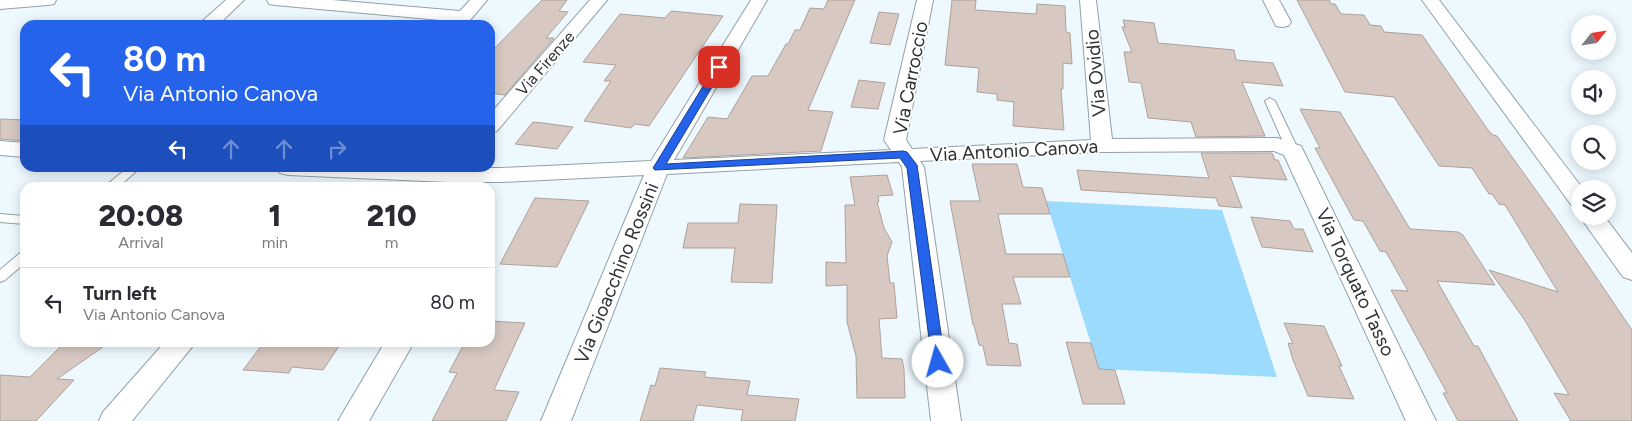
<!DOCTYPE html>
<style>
:root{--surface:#fff;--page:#f7f7f7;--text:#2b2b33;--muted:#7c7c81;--line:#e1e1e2}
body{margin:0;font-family:Figtree,sans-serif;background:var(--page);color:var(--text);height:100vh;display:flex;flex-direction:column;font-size:19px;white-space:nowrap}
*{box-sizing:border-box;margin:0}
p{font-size:16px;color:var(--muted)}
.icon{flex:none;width:28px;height:28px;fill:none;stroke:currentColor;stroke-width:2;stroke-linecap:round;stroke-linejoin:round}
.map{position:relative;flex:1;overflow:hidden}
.drawer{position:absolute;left:20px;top:182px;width:475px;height:165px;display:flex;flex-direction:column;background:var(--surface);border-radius:15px;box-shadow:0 2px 12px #0003}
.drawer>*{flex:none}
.top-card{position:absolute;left:20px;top:20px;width:475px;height:152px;border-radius:15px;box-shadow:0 2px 12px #0003;background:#2563eb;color:#fff;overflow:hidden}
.needle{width:32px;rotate:60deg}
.buttons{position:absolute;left:1571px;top:15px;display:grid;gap:10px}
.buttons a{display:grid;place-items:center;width:45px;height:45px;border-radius:50%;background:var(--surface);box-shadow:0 2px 12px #0003;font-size:25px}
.pin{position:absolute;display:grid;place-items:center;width:42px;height:42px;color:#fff;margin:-21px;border-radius:10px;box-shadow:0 2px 8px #0006}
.me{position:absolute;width:55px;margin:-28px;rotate:353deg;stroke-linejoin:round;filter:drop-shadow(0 0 4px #0008)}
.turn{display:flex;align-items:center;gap:18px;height:105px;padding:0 20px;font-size:22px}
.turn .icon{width:65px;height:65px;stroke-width:2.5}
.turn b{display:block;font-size:35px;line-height:42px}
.lanes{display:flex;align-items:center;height:48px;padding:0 20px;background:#0003;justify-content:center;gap:25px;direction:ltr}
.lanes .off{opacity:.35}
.eta{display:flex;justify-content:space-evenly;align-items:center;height:85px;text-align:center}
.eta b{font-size:30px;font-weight:800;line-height:35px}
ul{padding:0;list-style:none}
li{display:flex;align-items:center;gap:15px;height:70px;padding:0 20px;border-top:1px solid var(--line)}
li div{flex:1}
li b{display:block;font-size:19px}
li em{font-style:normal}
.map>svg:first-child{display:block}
</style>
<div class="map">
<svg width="1632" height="421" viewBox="0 0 1632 421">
<rect width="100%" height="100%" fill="#edf9ff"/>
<path fill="#9ddbfc" d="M 1046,201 L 1222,210 L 1277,377 L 1099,369 Z"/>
<path fill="#d7c9c2" stroke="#aea19a" d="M 542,0 L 567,0 L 559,11 L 568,12 L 546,38 L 554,38 L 505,95 L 490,93 L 490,53 Z
M 828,0 L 855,0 L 808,110 L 833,112 L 821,151 L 683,158 L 708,117 L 727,119 L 752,76 L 768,76 L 786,44 L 788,44 L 795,30 L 800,30 L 810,8 L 824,9 Z
M 952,0 L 976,0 L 975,10 L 1036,14 L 1037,4 L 1065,6 L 1066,32 L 1070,33 L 1072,64 L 1063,63 L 1063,89 L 1061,89 L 1064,130 L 1013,126 L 1014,102 L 997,100 L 997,94 L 977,92 L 979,68 L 945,65 Z
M 1297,0 L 1329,0 L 1331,4 L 1335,4 L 1341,14 L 1364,15 L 1370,25 L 1381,26 L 1384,32 L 1422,35 L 1488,130 L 1493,135 L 1497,136 L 1558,221 L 1632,330 L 1632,421 L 1571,421 L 1554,393 L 1569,395 L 1524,319 L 1489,270 L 1558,292 L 1505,205 L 1499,204 L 1492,194 L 1489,194 L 1472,168 L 1439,166 L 1394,97 L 1345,92 Z
M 671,11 L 723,16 L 649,126 L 635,124 L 631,128 L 584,121 L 611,81 L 604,81 L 616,65 L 583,62 L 620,14 L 665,18 Z
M 879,12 L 899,14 L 890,45 L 870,43 Z
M 1123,20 L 1154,23 L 1158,43 L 1234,50 L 1236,60 L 1273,63 L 1283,86 L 1242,82 L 1265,136 L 1196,137 L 1191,122 L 1148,118 L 1141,83 L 1129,82 L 1124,52 L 1132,52 L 1122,27 L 1125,27 Z
M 859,80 L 885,83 L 878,109 L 851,107 Z
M 1300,109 L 1340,112 L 1410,229 L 1458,232 L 1463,235 L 1495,285 L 1437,281 L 1474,346 L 1478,346 L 1518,421 L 1458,421 L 1443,393 L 1447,393 L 1391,290 L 1408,291 L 1386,252 L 1380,251 L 1363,221 L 1354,220 L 1315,148 L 1320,148 Z
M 0,119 L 25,120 L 25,141 L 0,139 Z
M 533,122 L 543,123 L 573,127 L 557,149 L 515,144 Z
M 1201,153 L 1272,153 L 1275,160 L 1278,160 L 1287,180 L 1230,176 L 1242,208 L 1219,206 L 1216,198 L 1081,190 L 1077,170 L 1209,178 Z
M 972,164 L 1017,164 L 1023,187 L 1042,188 L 1050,214 L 998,214 L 1006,254 L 1063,254 L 1070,277 L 1013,277 L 1021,304 L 1002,304 L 1009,343 L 1017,344 L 1021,366 L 987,365 L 983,346 L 979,345 L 974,325 L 973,325 L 950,201 L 980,201 Z
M 887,175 L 893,195 L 878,196 L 879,202 L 877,202 L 884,228 L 892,242 L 887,256 L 890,283 L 894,283 L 897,318 L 879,319 L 882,358 L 902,359 L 904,369 L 905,398 L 857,398 L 856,356 L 847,322 L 847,285 L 826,286 L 826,262 L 846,263 L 845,205 L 855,205 L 850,177 Z
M 535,198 L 589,201 L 557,267 L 500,264 Z
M 740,204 L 777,205 L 772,283 L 731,282 L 735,248 L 683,248 L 688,223 L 738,223 Z
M 1251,217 L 1290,221 L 1294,229 L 1303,229 L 1313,252 L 1262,247 Z
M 490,321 L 525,323 L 494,390 L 519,392 L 506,421 L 432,421 L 457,373 L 449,372 L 465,342 L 490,342 Z
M 1284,323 L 1324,326 L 1342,366 L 1339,366 L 1354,399 L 1308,396 L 1293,360 L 1288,343 L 1293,344 Z
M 65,342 L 110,342 L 57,379 L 74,380 L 36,421 L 0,421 L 0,375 L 30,377 Z
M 264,342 L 342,342 L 323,370 L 292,367 L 289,373 L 243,370 Z
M 1066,342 L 1091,343 L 1099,369 L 1115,370 L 1125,404 L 1083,404 Z
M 660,368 L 706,372 L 704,377 L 750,381 L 747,395 L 799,399 L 795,421 L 741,421 L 743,410 L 697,405 L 693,421 L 640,421 L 651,385 L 655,386 Z"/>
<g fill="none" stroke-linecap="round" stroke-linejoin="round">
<defs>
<path id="service" d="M 1270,98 L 1275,101 L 1299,151 L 1297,153 L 1293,154 L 1287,151 L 1265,101 Z
M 127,168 L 140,168 L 117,188 L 103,188 Z
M 0,214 L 25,216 L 25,224 L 0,222 Z
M 25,252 L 25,263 L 5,280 L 0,282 L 0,270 L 20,253 Z"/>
<path id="minor" d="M 0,0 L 56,0 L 54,4 L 48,5 L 0,9 Z
M 226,0 L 244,0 L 218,25 L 198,25 Z
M 267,0 L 332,0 L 460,11 L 470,0 L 487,0 L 466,25 L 448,25 L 451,21 L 275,5 L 269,4 Z
M 590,0 L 607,0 L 497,131 L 490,133 L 490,114 Z
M 751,0 L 767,0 L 674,160 L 891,150 L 884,140 L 917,0 L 933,0 L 906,140 L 912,149 L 1091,140 L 1080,0 L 1096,0 L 1112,139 L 1277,138 L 1301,146 L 1436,421 L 1406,421 L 1284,155 L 1274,151 L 1102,152 L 920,161 L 924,167 L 961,421 L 931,421 L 902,167 L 899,162 L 667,174 L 571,421 L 541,421 L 644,175 L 502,182 L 448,182 L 288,175 L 280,173 L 277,168 L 502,168 L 651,161 Z
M 1263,0 L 1279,0 L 1291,22 L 1288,26 L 1282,27 L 1276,26 Z
M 1422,0 L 1439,0 L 1583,189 L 1580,189 L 1580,208 L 1572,206 Z
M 0,141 L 25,143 L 25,157 L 0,155 Z
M 1580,215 L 1580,216 L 1604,216 L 1632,253 L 1632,280 L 1623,277 L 1583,221 L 1579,216 Z
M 165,342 L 196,342 L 132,421 L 99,421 L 103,412 Z
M 385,342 L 414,342 L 369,421 L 338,421 Z"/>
</defs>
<use href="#service" stroke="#93a1a8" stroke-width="2"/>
<use href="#minor" stroke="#93a1a8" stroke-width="2"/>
<use href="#service" fill="#fff" fill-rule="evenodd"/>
<use href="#minor" fill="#fff" fill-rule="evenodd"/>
</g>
<path fill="#2563eb" stroke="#184099" d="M 716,65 L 719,65 L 724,67 L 666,164 L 903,151 L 907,152 L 917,165 L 945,362 L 943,366 L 938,368 L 934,366 L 932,362 L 907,168 L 900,158 L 655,170 L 653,168 Z"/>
<g text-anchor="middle" stroke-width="4" stroke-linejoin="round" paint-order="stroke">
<g font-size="16" fill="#2e3336" stroke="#fff">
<text transform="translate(545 63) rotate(-49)" y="6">Via Firenze</text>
</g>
<g font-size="19" fill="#2e3336" stroke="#fff">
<text transform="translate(1095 73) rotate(-95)" y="7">Via Ovidio</text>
<text transform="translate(910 78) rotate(-79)" y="7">Via Carroccio</text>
<text transform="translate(1014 150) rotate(-3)" y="7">Via Antonio Canova</text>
<text transform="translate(616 273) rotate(-68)" y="7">Via Gioacchino Rossini</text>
<text transform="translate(1356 282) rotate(65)" y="7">Via Torquato Tasso</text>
</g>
</g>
</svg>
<div class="buttons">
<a><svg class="needle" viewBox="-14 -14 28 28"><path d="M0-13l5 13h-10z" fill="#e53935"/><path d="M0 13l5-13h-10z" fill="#7c7c81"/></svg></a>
<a><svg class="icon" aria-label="sound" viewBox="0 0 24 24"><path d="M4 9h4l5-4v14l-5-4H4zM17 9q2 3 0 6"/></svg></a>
<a><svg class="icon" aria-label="search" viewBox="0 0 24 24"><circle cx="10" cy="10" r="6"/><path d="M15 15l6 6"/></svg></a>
<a><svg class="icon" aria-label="layers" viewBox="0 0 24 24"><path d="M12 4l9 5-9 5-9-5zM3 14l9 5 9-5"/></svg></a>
</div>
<div class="pin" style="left:719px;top:67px;background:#d93025"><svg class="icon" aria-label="arrive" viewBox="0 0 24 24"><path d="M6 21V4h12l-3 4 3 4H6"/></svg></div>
<svg class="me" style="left:938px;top:362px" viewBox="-20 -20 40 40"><circle r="19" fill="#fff"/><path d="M0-13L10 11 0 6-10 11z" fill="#2563eb"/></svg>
<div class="top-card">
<div class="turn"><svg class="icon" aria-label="left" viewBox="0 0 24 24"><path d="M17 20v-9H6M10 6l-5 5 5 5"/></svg><div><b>80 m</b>Via Antonio Canova</div></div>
<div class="lanes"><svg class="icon" aria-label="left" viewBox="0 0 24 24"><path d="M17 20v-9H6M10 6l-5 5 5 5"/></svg><svg class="icon off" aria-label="ahead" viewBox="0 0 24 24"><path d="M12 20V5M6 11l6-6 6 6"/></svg><svg class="icon off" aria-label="ahead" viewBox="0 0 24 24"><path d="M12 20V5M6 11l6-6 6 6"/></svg><svg class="icon off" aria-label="right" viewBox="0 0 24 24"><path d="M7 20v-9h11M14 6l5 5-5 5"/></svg></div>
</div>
<section class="drawer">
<div class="eta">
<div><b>20:08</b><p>Arrival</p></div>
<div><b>1</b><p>min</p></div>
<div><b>210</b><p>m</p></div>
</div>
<ul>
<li><svg class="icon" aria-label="left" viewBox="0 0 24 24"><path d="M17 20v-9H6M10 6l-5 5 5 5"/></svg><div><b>Turn left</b><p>Via Antonio Canova</p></div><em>80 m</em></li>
</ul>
</section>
</div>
